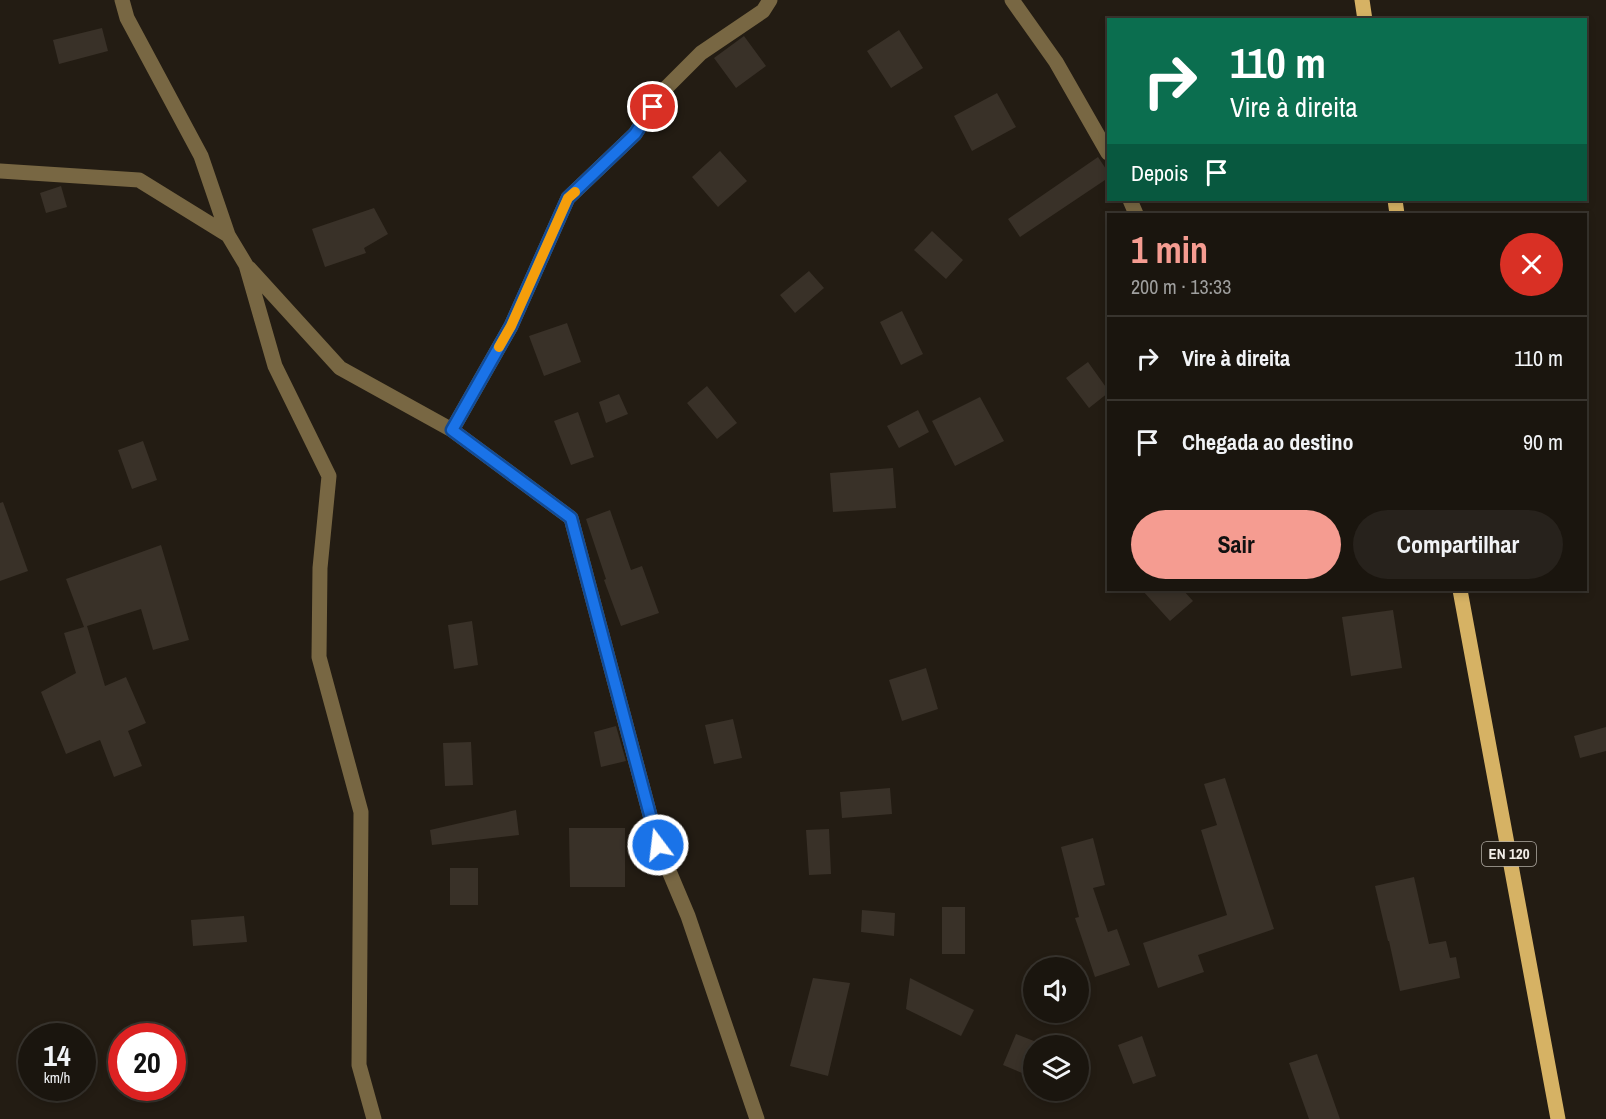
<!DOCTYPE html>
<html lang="pt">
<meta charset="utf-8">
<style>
:root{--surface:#1a150e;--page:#27221c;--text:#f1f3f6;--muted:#9f9f9e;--line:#38342e;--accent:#f59c91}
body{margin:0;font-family:"Archivo Narrow",sans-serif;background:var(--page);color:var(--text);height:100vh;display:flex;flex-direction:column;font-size:22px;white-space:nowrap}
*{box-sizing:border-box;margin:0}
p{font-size:20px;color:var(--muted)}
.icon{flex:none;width:33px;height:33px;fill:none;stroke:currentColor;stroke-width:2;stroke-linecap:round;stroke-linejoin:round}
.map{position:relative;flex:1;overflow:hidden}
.sheet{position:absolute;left:1107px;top:213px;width:480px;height:378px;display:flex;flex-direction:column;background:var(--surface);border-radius:0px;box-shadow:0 3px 9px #0003,0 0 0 2px var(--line)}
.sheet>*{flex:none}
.guide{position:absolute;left:1107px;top:18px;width:480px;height:183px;border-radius:0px;box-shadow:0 3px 9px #0003,0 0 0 2px var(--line);background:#0b6e4f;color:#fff;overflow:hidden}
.controls{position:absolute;left:1023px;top:957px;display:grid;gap:12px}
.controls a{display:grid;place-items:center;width:66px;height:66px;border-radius:50%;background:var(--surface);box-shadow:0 3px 9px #0003,0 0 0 2px var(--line);font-size:30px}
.speed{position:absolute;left:18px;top:1023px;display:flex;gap:12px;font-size:30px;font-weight:700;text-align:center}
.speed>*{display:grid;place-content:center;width:78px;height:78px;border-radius:50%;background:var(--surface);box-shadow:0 3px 9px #0003,0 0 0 2px var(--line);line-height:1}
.speed small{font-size:15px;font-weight:400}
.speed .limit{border:9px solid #d22;background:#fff;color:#111}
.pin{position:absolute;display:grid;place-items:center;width:51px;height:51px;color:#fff;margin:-26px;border:3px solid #fff;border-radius:50%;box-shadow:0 2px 6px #0007}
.me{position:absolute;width:66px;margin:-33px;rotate:345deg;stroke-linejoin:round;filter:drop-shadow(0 0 4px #0008)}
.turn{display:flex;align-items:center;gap:21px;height:126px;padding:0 24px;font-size:27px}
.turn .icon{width:78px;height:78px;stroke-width:2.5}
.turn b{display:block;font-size:42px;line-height:51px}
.then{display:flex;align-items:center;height:57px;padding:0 24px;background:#0003;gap:12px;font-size:22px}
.round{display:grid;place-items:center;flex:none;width:63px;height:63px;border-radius:32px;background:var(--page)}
.summary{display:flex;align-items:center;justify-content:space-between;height:102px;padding:0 24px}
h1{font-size:36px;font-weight:700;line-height:45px;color:var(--accent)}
.cta{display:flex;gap:12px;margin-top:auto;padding:12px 24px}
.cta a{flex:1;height:69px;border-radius:36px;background:var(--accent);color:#111;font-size:24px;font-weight:700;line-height:69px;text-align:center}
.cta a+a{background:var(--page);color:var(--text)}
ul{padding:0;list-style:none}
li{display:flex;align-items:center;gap:18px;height:84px;padding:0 24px;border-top:2px solid var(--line)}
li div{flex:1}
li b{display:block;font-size:22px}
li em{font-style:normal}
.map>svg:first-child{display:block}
</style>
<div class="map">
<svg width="1606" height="1119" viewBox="0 0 1606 1119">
<rect width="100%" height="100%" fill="#231c13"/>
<path fill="#393128" d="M 102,28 L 108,51 L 59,64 L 53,40 Z
M 899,30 L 923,68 L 891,88 L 867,51 Z
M 744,36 L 766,66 L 736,88 L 714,58 Z
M 997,93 L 1016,127 L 972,151 L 954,116 Z
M 720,151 L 747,181 L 718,207 L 692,177 Z
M 1098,157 L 1108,172 L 1108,178 L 1020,237 L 1008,219 Z
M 61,186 L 67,207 L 46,213 L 40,193 Z
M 374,208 L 388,234 L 364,248 L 366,253 L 325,267 L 312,229 Z
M 932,231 L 963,260 L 946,279 L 914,250 Z
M 809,271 L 824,288 L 795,313 L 780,295 Z
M 902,311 L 923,354 L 901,365 L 880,322 Z
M 567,323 L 581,362 L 544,376 L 529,336 Z
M 1088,362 L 1108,390 L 1108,393 L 1089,408 L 1066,378 Z
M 707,386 L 737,423 L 717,439 L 687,403 Z
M 619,394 L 628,414 L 606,423 L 599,402 Z
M 980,397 L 1004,441 L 955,466 L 932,421 Z
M 918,410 L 929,432 L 899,448 L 887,426 Z
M 578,412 L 594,457 L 571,465 L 554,421 Z
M 143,441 L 157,480 L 132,489 L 118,450 Z
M 893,468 L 896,508 L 833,512 L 830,473 Z
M 3,502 L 28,571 L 0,581 L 0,503 Z
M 610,510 L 631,570 L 642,566 L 659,613 L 621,626 L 604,580 L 606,579 L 586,519 Z
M 161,545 L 189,640 L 153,650 L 141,609 L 87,626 L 105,686 L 126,677 L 146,723 L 128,731 L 142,766 L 114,777 L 100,740 L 66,754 L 41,692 L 76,673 L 64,633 L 84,627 L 66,579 Z
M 1142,590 L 1183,590 L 1193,601 L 1170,621 Z
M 1393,610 L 1402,668 L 1351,676 L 1342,617 Z
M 472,621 L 478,665 L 454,669 L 448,625 Z
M 926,668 L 938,709 L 902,721 L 889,680 Z
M 733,719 L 742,758 L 714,764 L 705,725 Z
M 616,726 L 626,761 L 601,767 L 594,732 Z
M 1606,727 L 1606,751 L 1580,758 L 1574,736 Z
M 471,742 L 473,785 L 445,786 L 443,743 Z
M 1225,778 L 1274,929 L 1198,955 L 1204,972 L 1158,988 L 1143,943 L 1227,915 L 1201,830 L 1217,825 L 1204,784 Z
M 890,788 L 892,814 L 842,818 L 840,792 Z
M 516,810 L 519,835 L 432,845 L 430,830 Z
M 569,828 L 625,828 L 625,887 L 570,887 Z
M 829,829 L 831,874 L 809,875 L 806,830 Z
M 1093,838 L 1105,885 L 1093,888 L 1108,932 L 1117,929 L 1130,965 L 1095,977 L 1075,918 L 1079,917 L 1061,847 Z
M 450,868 L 478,868 L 478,905 L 450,905 Z
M 1414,877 L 1429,944 L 1446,941 L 1450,958 L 1456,957 L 1460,978 L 1400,991 L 1389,941 L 1388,941 L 1375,886 Z
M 942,907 L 965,907 L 965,954 L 942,954 Z
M 862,910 L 895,913 L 894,936 L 861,932 Z
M 244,916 L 247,942 L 193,946 L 191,920 Z
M 813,978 L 850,983 L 828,1076 L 790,1066 Z
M 910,978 L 974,1010 L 961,1036 L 906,1009 Z
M 1016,1034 L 1034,1041 L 1034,1078 L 1003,1065 Z
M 1142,1036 L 1156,1076 L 1133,1084 L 1118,1045 Z
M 1317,1054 L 1340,1119 L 1309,1119 L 1289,1063 Z"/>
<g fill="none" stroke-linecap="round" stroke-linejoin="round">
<path stroke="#786743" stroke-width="15" d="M 122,0 L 127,18 L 201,156 L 228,235 L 246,265 L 275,366 L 329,476 L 320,568 L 319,657 L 361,812 L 359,1065 L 374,1119
M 1012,0 L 1056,62 L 1108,153
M 0,171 L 139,180 L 228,235
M 1130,200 L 1136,214
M 249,268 L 340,368 L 452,430 L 571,518 L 658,845 L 688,916 L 757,1119
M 452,430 L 511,326 L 568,198 L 635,134 L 661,93 L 701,53 L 763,11 L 770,0"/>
<path stroke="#d6b264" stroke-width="15" d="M 1362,0 L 1365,20
M 1395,200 L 1397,214
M 1460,590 L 1558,1119"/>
</g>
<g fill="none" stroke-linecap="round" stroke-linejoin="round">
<defs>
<path id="route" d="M 653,107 L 635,134 L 568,198 L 511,326 L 452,430 L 571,518 L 658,845"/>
</defs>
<use href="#route" stroke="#114b97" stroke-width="15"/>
<use href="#route" stroke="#1a73e8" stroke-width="10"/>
<path stroke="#f59e0b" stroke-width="10" d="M 499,347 L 511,326 L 568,198 L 575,192"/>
</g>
<g text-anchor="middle" stroke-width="5" stroke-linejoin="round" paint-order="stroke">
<rect fill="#231c13" stroke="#b4aea7" stroke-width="1.5" x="1482" y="842" width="54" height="24" rx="4.5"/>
<g font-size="15" font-weight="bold" fill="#f2ede7">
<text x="1509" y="859">EN 120</text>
</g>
</g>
</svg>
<div class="controls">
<a><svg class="icon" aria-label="sound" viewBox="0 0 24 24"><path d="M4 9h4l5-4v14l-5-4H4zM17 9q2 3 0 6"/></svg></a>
<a><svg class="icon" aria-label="layers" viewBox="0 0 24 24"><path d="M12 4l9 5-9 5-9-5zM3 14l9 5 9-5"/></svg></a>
</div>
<div class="speed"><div>14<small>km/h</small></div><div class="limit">20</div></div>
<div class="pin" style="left:653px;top:107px;background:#d93025"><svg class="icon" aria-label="arrive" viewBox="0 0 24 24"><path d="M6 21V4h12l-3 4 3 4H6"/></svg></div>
<svg class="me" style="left:658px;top:845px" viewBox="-20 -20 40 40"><circle r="17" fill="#1a73e8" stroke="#fff" stroke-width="3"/><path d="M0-11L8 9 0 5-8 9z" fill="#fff"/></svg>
<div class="guide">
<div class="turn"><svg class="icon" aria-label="right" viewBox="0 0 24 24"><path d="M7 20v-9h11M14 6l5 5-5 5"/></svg><div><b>110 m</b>Vire à direita</div></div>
<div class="then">Depois<svg class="icon" aria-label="arrive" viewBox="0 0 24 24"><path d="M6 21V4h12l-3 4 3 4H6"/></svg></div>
</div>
<section class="sheet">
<div class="summary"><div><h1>1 min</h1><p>200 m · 13:33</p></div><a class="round" style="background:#d93025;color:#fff"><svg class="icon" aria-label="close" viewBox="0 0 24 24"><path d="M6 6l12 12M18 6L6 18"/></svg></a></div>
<ul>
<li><svg class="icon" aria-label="right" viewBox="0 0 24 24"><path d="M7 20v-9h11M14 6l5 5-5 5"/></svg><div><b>Vire à direita</b></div><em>110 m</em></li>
<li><svg class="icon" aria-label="arrive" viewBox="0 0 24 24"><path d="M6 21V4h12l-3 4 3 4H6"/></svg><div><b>Chegada ao destino</b></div><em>90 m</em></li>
</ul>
<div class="cta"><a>Sair</a><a>Compartilhar</a></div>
</section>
</div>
